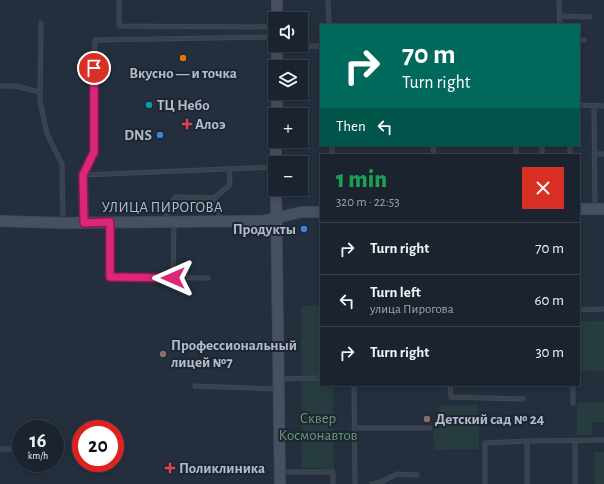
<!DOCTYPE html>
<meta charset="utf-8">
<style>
:root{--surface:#1b232e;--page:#282f3a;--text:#f1f3f6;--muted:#a0a4aa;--line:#39404a}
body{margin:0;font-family:"Alegreya Sans",sans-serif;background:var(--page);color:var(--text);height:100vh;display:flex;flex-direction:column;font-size:15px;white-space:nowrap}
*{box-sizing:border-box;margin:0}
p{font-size:13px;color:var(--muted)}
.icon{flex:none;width:22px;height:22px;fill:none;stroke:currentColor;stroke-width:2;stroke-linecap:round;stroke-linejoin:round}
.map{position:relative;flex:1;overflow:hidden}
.details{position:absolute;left:320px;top:154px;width:260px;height:232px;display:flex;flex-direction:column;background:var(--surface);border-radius:0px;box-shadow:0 2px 6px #0003,0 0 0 1px var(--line)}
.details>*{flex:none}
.hud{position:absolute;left:320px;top:24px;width:260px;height:122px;border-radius:0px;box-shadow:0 2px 6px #0003,0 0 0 1px var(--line);background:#00695c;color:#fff;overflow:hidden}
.tools{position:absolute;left:268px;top:12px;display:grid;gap:8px}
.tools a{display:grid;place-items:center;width:40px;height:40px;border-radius:0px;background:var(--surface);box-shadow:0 2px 6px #0003,0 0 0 1px var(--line);font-size:20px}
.speed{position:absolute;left:12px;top:420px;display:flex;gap:8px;font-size:20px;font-weight:700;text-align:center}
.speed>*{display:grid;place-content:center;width:52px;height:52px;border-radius:50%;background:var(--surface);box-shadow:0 2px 6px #0003,0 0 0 1px var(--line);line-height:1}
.speed small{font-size:10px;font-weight:400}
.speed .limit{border:6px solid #d22;background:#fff;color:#111}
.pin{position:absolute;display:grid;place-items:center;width:34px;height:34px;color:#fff;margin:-17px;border:2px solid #fff;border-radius:50%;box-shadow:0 1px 4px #0007}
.me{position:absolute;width:44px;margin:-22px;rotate:270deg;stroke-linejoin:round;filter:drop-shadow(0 0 3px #0008)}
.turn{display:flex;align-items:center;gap:14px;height:84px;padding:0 16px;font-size:18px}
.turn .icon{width:52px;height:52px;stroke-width:2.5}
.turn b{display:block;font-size:28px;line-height:34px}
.then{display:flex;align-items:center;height:38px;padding:0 16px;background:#0003;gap:8px;font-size:15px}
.round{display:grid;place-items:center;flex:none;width:42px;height:42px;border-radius:0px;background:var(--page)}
.overview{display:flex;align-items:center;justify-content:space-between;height:68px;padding:0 16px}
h1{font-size:24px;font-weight:800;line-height:30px;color:#1e9e55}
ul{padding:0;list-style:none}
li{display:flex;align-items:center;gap:12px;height:52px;padding:0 16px;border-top:1px solid var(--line)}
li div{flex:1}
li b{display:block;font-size:15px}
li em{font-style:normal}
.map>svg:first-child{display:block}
</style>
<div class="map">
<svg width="604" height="484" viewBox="0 0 604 484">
<rect width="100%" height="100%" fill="#242f3e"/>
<path fill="#263c3f" d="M 301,306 L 321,306 L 321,385 L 333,385 L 334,469 L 302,468 Z
M 579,321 L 604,321 L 604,371 L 580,371 Z
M 577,403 L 604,403 L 604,422 L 592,422 L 592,435 L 577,435 Z
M 478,405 L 479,449 L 434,450 L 433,429 L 440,429 L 439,406 Z
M 594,452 L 604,452 L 604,484 L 595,484 Z"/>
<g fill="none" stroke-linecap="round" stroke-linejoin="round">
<defs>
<path id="lane" d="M 119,0 L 119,26 L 275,27
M 328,0 L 329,25
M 559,0 L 560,25
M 559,16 L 590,17
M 41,23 L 40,101 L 47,134 L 62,164 L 63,222
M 579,40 L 584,40
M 278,47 L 321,46
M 0,86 L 15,86 L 40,92
M 579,105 L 604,106
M 594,105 L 595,208
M 332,145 L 332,155
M 433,145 L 434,155
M 542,145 L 542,155
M 570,145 L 570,155
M 594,154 L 604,154
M 516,155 L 516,145
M 83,175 L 275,167
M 214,198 L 230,185 L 229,169
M 163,221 L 175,197 L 214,198 L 221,221
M 84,222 L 83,175 L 93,152 L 95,40 L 275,37
M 110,223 L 110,277 L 208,278
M 173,277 L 174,223
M 579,310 L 604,309
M 281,379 L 321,378
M 354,385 L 355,484
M 450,385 L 451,397 L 523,399
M 195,386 L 278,389
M 573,403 L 573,385
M 354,428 L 430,428
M 527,441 L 604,440
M 0,449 L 21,449
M 280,472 L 333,472 L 333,484
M 372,484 L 381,482 L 397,474 L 417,475
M 485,484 L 485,443 L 527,441 L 527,484
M 575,484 L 575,440"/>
<path id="secondary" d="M 277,0 L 277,19
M 277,67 L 277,45
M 277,115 L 277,93
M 276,163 L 276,141
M 276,189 L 280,484
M 579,209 L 604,209
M 0,221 L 63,223 L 263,221 L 302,212 L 321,212"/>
</defs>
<use href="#lane" stroke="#414a57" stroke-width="5"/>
<use href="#secondary" stroke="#414a57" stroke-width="12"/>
<use href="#lane" stroke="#38414e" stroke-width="3.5"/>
<use href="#secondary" stroke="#465061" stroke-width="10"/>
</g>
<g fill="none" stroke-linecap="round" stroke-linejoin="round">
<defs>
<path id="route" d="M 94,68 L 94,152 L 83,175 L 84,223 L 110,222 L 110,277 L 173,278"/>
</defs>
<use href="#route" stroke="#8e194d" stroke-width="10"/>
<use href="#route" stroke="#db2777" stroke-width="7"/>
</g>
<circle fill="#e8710a" stroke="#1d2633" stroke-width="1.5" cx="183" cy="58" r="4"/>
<circle fill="#0f9aa8" stroke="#1d2633" stroke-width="1.5" cx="149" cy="105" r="4"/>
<g fill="#e0444e" stroke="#1d2633" stroke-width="1.5">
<path d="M185 118h4v4h4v4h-4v4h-4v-4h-4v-4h4z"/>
<path d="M168 462h4v4h4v4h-4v4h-4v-4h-4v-4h4z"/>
</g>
<g fill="#3f7fe0" stroke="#1d2633" stroke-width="1.5">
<circle cx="160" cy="135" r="4"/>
<circle cx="304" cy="229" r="4"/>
</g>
<g fill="#8d6e63" stroke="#1d2633" stroke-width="1.5">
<circle cx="163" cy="354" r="4"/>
<circle cx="427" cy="419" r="4"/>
</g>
<g text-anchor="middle" stroke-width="4" stroke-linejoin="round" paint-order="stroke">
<g font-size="15" font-weight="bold" fill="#b4bcc9" stroke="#1d2633" text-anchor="start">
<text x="183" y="78" text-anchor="middle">Вкусно — и точка</text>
<text x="157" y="110">ТЦ Небо</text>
<text x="195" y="129">Алоэ</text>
<text x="152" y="140" text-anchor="end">DNS</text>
<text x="296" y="234" text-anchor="end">Продукты</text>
<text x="171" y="350">Профессиональный<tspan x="171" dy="17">лицей №7</tspan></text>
<text x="435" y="424">Детский сад № 24</text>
<text x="179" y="473">Поликлиника</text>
</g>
<g font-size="15" fill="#b4bcc9" stroke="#1d2633">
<text x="162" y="212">УЛИЦА ПИРОГОВА</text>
</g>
<g font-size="15" fill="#6b9a76" stroke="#1d2633">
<text x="318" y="423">Сквер<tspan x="318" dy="17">Космонавтов</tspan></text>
</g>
</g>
</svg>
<div class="tools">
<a><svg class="icon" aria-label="sound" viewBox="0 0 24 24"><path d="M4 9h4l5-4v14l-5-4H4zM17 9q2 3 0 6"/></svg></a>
<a><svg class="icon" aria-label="layers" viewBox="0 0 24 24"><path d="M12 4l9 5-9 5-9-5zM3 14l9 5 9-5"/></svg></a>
<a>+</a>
<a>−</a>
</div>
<div class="speed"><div>16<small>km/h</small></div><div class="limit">20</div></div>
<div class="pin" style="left:94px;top:68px;background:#d93025"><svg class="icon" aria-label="arrive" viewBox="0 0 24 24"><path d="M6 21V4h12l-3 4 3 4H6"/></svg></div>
<svg class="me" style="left:173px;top:278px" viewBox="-20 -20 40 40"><path d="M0-17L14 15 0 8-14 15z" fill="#db2777" stroke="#fff" stroke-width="4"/></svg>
<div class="hud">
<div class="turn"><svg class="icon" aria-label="right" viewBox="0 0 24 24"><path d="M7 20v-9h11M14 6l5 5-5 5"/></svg><div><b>70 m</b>Turn right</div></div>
<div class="then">Then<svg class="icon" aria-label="left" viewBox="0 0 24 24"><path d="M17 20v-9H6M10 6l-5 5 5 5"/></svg></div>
</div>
<section class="details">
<div class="overview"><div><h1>1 min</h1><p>320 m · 22:53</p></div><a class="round" style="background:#d93025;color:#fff"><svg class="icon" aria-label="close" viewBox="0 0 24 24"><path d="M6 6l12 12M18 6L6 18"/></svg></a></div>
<ul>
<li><svg class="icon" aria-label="right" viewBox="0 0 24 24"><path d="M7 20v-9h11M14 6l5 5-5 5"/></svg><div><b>Turn right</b></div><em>70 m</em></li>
<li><svg class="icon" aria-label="left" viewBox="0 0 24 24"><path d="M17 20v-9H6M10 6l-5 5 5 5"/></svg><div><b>Turn left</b><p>улица Пирогова</p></div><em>60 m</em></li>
<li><svg class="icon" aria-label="right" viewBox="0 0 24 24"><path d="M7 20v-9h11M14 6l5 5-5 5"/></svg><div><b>Turn right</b></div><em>30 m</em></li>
</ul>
</section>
</div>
